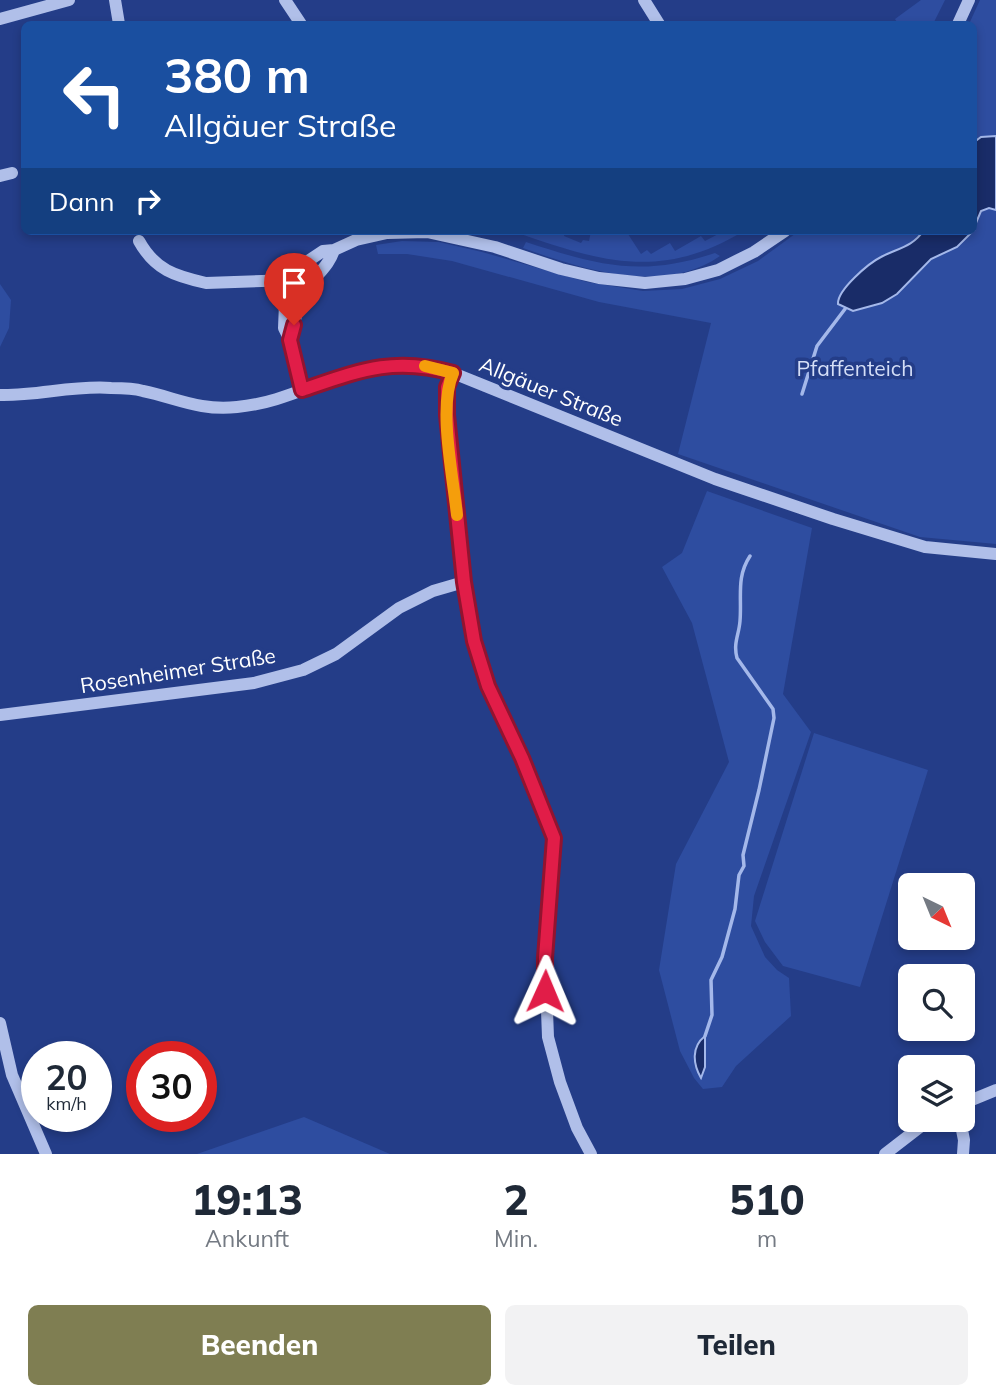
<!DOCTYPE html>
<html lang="de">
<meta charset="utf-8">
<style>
:root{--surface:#fff;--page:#f2f2f3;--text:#1f2937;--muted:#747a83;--accent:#7f7e52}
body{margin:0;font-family:Mulish,sans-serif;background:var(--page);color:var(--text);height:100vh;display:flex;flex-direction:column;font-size:26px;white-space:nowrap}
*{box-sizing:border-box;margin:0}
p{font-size:23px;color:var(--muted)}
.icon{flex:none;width:38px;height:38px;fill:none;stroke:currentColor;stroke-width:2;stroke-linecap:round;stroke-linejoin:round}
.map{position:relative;height:1154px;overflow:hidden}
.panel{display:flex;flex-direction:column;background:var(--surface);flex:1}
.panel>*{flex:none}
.guide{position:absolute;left:21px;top:21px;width:956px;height:214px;border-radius:10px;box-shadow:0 4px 10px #0003;background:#1a4fa0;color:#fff;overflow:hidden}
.needle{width:46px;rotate:137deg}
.controls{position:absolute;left:898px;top:873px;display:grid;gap:14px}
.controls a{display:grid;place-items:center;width:77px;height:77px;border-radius:10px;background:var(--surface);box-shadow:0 4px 10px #0003;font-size:35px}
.speed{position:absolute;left:21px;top:1041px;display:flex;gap:14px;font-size:35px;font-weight:700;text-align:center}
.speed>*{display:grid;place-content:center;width:91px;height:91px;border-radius:50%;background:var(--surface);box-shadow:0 4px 10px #0003;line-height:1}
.speed small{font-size:18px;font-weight:400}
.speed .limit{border:10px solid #d22;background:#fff;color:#111}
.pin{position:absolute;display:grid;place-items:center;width:60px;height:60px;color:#fff;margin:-72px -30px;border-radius:50% 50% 50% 0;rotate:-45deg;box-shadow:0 0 7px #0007}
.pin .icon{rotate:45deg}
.me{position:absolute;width:77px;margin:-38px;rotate:1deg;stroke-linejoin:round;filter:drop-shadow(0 0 5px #0008)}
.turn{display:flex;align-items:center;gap:24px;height:147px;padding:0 28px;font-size:32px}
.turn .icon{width:91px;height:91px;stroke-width:2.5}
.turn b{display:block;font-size:49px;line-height:60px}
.then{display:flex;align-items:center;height:66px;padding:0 28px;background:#0003;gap:14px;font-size:26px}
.eta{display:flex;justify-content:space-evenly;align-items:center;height:119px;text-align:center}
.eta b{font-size:42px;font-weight:800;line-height:49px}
.cta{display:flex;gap:14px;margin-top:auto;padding:14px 28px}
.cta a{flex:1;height:80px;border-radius:10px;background:var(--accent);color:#fff;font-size:28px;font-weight:800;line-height:80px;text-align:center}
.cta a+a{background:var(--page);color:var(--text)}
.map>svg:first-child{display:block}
</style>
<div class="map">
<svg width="996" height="1154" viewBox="0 0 996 1154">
<rect width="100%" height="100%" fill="#243d88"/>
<path fill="#2e4da0" d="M 921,0 L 945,0 L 933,24 L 898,24 L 895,19 Z
M 980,0 L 996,0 L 996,544 L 920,537 L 678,454 L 711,323 L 599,302 L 452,261 L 407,254 L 378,254 L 376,245 L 402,241 L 439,242 L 482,252 L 587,282 L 643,291 L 682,289 L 720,279 L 758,261 L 799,231 L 973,231 L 973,24 L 969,24 Z
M 512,231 L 565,231 L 564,236 L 581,243 L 583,240 L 589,241 L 591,231 L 626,231 L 641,254 L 647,250 L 651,254 L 670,243 L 675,251 L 701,236 L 705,241 L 724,231 L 744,231 C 659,282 599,261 512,231 Z
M 526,242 C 597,265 641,278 715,253 L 720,256 C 663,296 582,269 523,248 Z
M 0,284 L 11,300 L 9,328 L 0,347 Z
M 707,491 L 812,528 L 783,694 L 811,732 L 754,896 L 751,926 L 765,957 L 777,970 L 789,978 L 791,1016 L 736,1066 L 722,1087 L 703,1089 L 694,1078 L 680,1051 L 659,970 L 676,864 L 729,762 L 692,623 L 662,567 L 682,553 Z
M 814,733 L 928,770 L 860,987 L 783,966 L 765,942 L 755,921 Z
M 304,1117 L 390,1154 L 197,1154 Z"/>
<path fill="#192c68" stroke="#a4b8ea" stroke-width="2" d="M 996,136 L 996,210 L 989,208 L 981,211 L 973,230 L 973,143 L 981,137 Z
M 923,231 L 973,231 L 957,247 L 931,259 L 897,294 L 882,303 L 853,311 L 838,304 C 837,290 869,263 881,257 C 896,249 914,246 923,231 Z
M 705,1036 L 705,1067 L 701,1078 C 693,1064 691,1047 705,1036 Z"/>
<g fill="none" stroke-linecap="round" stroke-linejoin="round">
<path stroke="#a4b8ea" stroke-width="3.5" d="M 802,394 L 817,346 L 845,309
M 705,1036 L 712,1015 L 711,980 L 722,957 L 735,909 L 739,875 L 744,866 L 743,855 L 759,790 L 774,718 L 773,709 L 737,658 C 733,643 739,635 740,621 C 742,597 736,577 750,556"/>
<path stroke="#b0bfe9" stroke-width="12" d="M 115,0 L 119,24
M 285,0 L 301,24
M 644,0 L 659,24
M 0,19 L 69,0
M 958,24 L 969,0
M 0,176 L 12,173
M 139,241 C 155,270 175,276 206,283 L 293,280
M 290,340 C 295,323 296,307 305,292 C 314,276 329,267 334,250
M 453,373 L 447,387 L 447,415 L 464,582 L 474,641 L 488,686 L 522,758 L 554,837 L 545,958 L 548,1037 L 560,1082 L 577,1128 L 591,1154
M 302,390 L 290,340 L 284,328 L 285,304 L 297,274 L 308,261 L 323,251 L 334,250 L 356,240 L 387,233 L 427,232 L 495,247 L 561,269 L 599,278 L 645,283 L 685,279 L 718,270 L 754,252 L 785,231
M 0,395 C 37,396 74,385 111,388 C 122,388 133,388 143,391 C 177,398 199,411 237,407 C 285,403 327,376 374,367 C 401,362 427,366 453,373 L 715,479 L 833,519 L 925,547 L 996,554
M 0,715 L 254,683 L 303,670 L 336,654 L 399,608 L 433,591 L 464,582
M 0,1023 L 12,1075 L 46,1154
M 962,1104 L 996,1090
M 960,1120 L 964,1140 L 963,1154
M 885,1154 L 929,1120"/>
</g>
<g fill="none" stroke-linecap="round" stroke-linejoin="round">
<defs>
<path id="route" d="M 294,325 L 290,340 L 302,390 C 358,371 393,356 453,373 L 447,387 L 447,415 L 464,582 L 474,641 L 488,686 L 522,758 L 554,838 L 545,958 L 545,991"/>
</defs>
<use href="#route" stroke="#92132f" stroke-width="18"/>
<use href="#route" stroke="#e11d48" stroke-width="12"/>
<path stroke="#f59e0b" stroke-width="12" d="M 425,366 L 453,373 C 438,407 453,476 457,515"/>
</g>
<g text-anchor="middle" stroke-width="7" stroke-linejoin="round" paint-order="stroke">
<g font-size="21" fill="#d4def7" stroke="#243d88">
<text x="855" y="376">Pfaffenteich</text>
</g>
<g font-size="21" fill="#fff" stroke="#243d88">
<text transform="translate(551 392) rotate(22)" y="7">Allgäuer Straße</text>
<text transform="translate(178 671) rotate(-9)" y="7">Rosenheimer Straße</text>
</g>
</g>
</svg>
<div class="controls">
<a><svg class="needle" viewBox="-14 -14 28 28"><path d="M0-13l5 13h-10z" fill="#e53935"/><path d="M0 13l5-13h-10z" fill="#747a83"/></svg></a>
<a><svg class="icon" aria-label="search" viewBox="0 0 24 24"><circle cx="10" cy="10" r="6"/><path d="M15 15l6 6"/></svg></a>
<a><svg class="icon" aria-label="layers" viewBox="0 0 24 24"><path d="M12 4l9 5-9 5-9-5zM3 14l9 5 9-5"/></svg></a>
</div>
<div class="speed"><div>20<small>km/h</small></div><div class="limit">30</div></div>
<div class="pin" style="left:294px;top:325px;background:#d93025"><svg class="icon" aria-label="arrive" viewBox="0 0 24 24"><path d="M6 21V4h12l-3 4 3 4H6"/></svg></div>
<svg class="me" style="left:545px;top:991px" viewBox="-20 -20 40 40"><path d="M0-17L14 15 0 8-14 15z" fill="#e11d48" stroke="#fff" stroke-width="4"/></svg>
<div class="guide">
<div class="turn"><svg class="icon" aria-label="left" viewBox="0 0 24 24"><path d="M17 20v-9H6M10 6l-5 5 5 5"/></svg><div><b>380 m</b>Allgäuer Straße</div></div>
<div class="then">Dann<svg class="icon" aria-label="right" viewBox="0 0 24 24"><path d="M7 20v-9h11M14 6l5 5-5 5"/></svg></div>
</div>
</div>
<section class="panel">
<div class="eta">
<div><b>19:13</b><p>Ankunft</p></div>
<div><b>2</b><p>Min.</p></div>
<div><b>510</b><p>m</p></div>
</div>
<div class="cta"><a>Beenden</a><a>Teilen</a></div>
</section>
